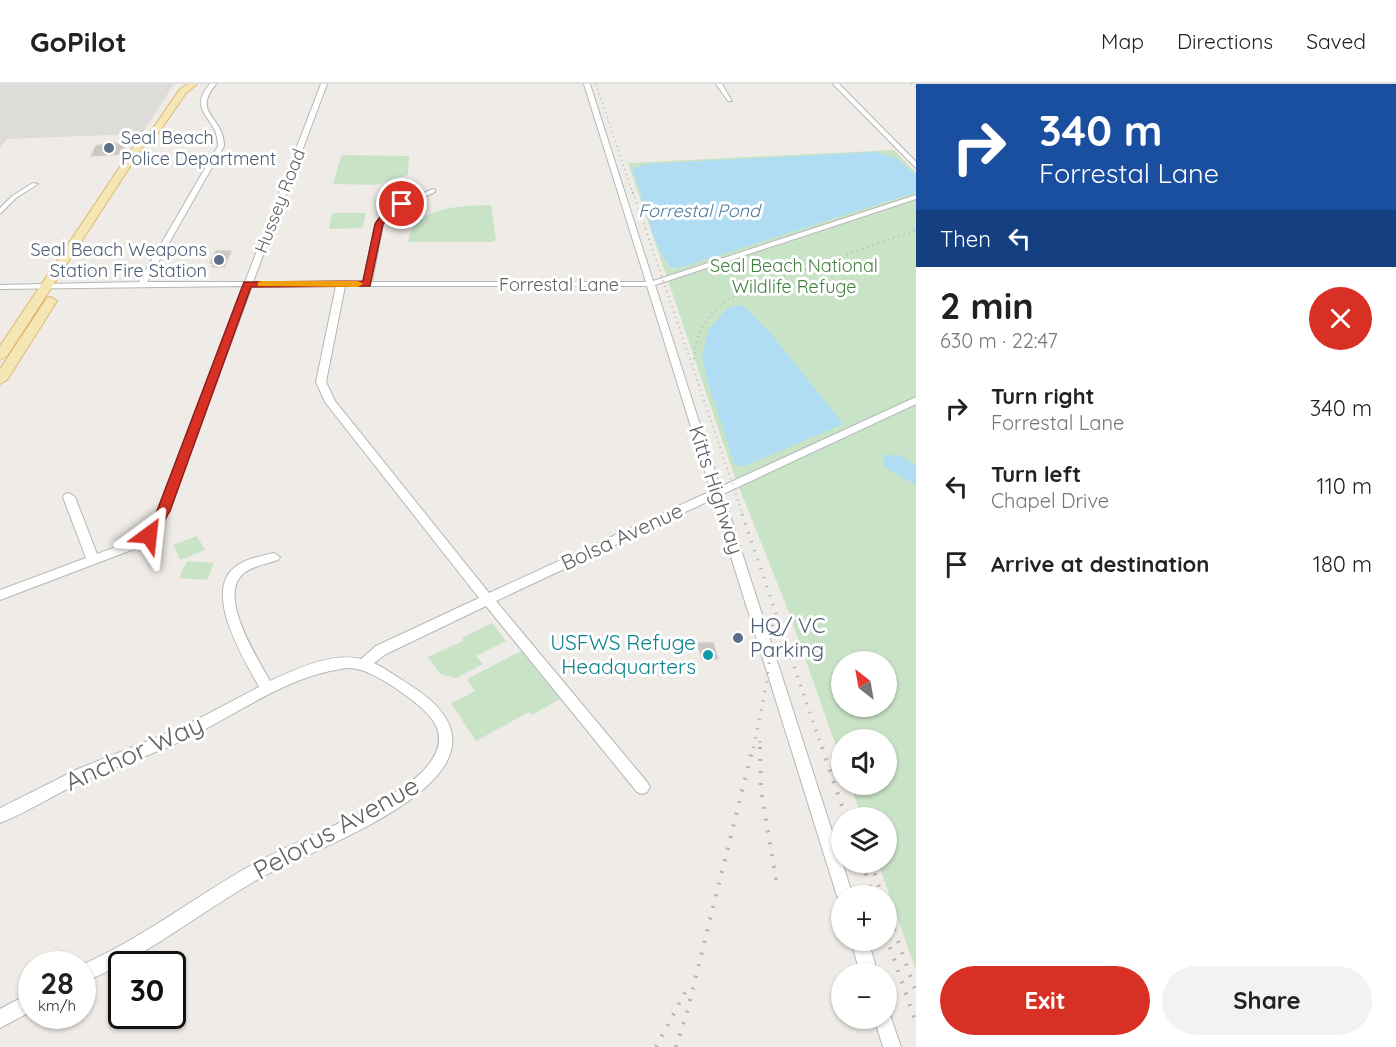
<!DOCTYPE html>
<meta charset="utf-8">
<style>
:root{--surface:#fff;--page:#f2f2f2;--text:#222;--muted:#767676;--line:#e0e0e0;--accent:#d93025}
body{margin:0;font-family:Quicksand,sans-serif;background:var(--page);color:var(--text);height:100vh;display:flex;flex-direction:column;font-size:22px;white-space:nowrap}
*{box-sizing:border-box;margin:0}
p{font-size:20px;color:var(--muted)}
.icon{flex:none;width:33px;height:33px;fill:none;stroke:currentColor;stroke-width:2;stroke-linecap:round;stroke-linejoin:round}
.map{position:relative;flex:1;overflow:hidden}
.panel{display:flex;flex-direction:column;background:var(--surface);width:480px}
.panel>*{flex:none}
.hud{background:#1a4fa0;color:#fff;overflow:hidden}
.needle{width:39px;rotate:329deg}
.tools{position:absolute;left:831px;top:567px;display:grid;gap:12px}
.tools a{display:grid;place-items:center;width:66px;height:66px;border-radius:50%;background:var(--surface);box-shadow:0 2px 4px #0004;font-size:30px}
.speed{position:absolute;left:18px;top:867px;display:flex;gap:12px;font-size:30px;font-weight:700;text-align:center}
.speed>*{display:grid;place-content:center;width:78px;height:78px;border-radius:50%;background:var(--surface);box-shadow:0 2px 4px #0004;line-height:1}
.speed small{font-size:15px;font-weight:400}
.speed .limit{border:3px solid #111;border-radius:9px;background:#fff;color:#111}
.pin{position:absolute;display:grid;place-items:center;width:51px;height:51px;color:#fff;margin:-26px;border:3px solid #fff;border-radius:50%;box-shadow:0 2px 6px #0007}
.me{position:absolute;width:66px;margin:-33px;rotate:30deg;stroke-linejoin:round;filter:drop-shadow(0 0 4px #0008)}
.turn{display:flex;align-items:center;gap:21px;height:126px;padding:0 24px;font-size:27px}
.turn .icon{width:78px;height:78px;stroke-width:2.5}
.turn b{display:block;font-size:42px;line-height:51px}
.then{display:flex;align-items:center;height:57px;padding:0 24px;background:#0003;gap:12px;font-size:22px}
.round{display:grid;place-items:center;flex:none;width:63px;height:63px;border-radius:32px;background:var(--page)}
.summary{display:flex;align-items:center;justify-content:space-between;height:102px;padding:0 24px}
h1{font-size:36px;font-weight:800;line-height:45px}
.primary-button{display:flex;gap:12px;margin-top:auto;padding:12px 24px}
.primary-button a{flex:1;height:69px;border-radius:36px;background:var(--accent);color:#fff;font-size:24px;font-weight:800;line-height:69px;text-align:center}
.primary-button a+a{background:var(--page);color:var(--text)}
ul{padding:0;list-style:none}
li{display:flex;align-items:center;gap:18px;height:78px;padding:0 24px}
li div{flex:1}
li b{display:block;font-size:22px}
li em{font-style:normal}
header{display:flex;align-items:center;gap:36px;box-sizing:border-box;height:84px;padding:0 30px;background:var(--surface);border-bottom:2px solid var(--line)}
header strong{font-size:28px}
nav{display:flex;gap:33px;margin-inline-start:auto;font-size:21px}
main{display:flex;flex:1;min-height:0}
.map>svg:first-child{display:block}
</style>
<header>
<strong>GoPilot</strong>
<nav><a>Map</a><a>Directions</a><a>Saved</a></nav>
</header>
<main>
<div class="map">
<svg width="916" height="963" viewBox="0 0 916 963">
<rect width="100%" height="100%" fill="#efece7"/>
<path fill="#dedcd9" d="M 0,0 L 174,0 L 143,48 L 135,50 L 7,55 L 0,64 Z"/>
<path fill="#c9e3c7" fill-rule="evenodd" d="M 894,66 L 916,89 L 916,886 L 878,779 L 886,778 L 886,734 L 862,733 L 850,701 L 886,700 L 886,656 L 842,656 L 841,676 L 786,521 L 733,388 L 628,79 ZM 842,578 L 886,578 L 886,622 L 842,622 Z
M 343,71 L 409,72 L 408,91 L 375,101 L 333,100 L 341,72 Z
M 491,121 L 496,156 L 492,158 L 408,158 C 415,121 462,122 491,121 Z
M 332,129 L 366,129 L 363,144 L 329,145 Z
M 197,452 L 205,466 L 180,476 L 173,461 Z
M 187,477 L 214,479 L 207,496 L 179,494 Z
M 492,539 L 506,557 L 476,572 L 483,580 L 456,594 L 440,590 L 428,573 L 463,557 L 462,554 Z
M 521,567 L 560,615 L 532,631 L 529,628 L 476,657 L 451,619 L 475,607 L 467,595 Z"/>
<path fill="#b1ddf4" d="M 874,68 L 897,74 L 916,92 L 916,108 L 679,184 L 670,183 C 650,156 645,117 632,85 L 646,80 Z
M 742,221 L 767,245 L 843,340 L 745,382 L 735,381 L 707,295 L 702,274 L 708,247 L 727,224 Z
M 884,371 L 899,371 L 916,382 L 916,401 L 884,383 Z"/>
<path fill="#cac7c4" stroke="#d3cec6" stroke-width="1.5" d="M 114,59 L 125,61 L 120,70 L 91,72 L 96,62 Z
M 216,167 L 231,167 L 224,183 L 212,183 L 214,179 L 210,179 Z
M 697,559 L 713,559 L 718,575 L 702,575 Z"/>
<g fill="none" stroke-linecap="round" stroke-linejoin="round">
<defs>
<path id="street" d="M 210,0 L 216,0 C 191,30 224,32 224,62 L 147,198 L 245,198 L 321,0 L 327,0 L 253,198 L 363,198 L 376,138 L 394,122 L 433,105 L 435,106 L 435,108 L 399,125 L 383,140 L 372,198 L 646,198 L 584,0 L 590,0 L 653,197 L 916,111 L 916,115 L 655,201 L 720,403 L 916,313 L 916,320 L 723,410 L 853,812 L 842,812 L 842,819 L 837,812 L 713,415 L 496,517 L 647,698 L 650,703 L 647,708 L 642,710 L 637,708 L 486,522 L 386,570 L 374,579 C 388,586 400,595 413,603 C 541,687 321,761 262,793 C 200,828 149,871 82,899 L 82,881 C 142,854 192,815 248,783 C 293,758 342,741 386,714 C 399,706 414,697 424,686 C 435,674 443,660 437,644 C 430,624 383,594 364,587 C 356,584 348,583 341,585 C 290,592 241,627 196,650 C 161,668 124,679 88,695 C 58,708 30,727 0,739 L 0,724 L 78,685 L 183,643 L 259,603 C 245,576 202,509 235,483 C 245,475 261,472 274,469 L 280,473 L 278,476 C 267,480 252,482 243,490 C 217,512 258,575 270,597 C 296,585 332,568 361,575 L 376,562 L 479,514 L 325,318 L 316,298 L 336,202 L 252,202 L 164,439 L 153,454 L 142,462 L 0,516 L 0,506 L 86,474 L 63,413 L 65,410 L 69,409 L 75,413 L 97,470 C 118,462 138,457 153,438 L 243,202 L 0,205 L 0,201 L 139,198 L 218,62 C 219,33 185,28 210,0 ZM 345,202 L 647,202 L 711,407 L 489,509 L 335,317 L 326,298 Z
M 716,0 L 722,0 L 732,17 L 728,17 Z
M 833,0 L 839,0 L 916,78 L 916,84 Z
M 33,99 L 38,100 L 16,114 L 0,130 L 0,124 L 12,112 Z
M 851,856 L 868,856 L 878,890 L 860,890 Z
M 32,908 L 32,927 L 0,944 L 0,925 Z
M 886,926 L 889,928 L 901,963 L 883,963 L 874,934 L 886,934 Z"/>
<path id="primary" d="M 188,0 L 197,0 L 186,9 L 155,54 L 144,61 L 7,272 L 0,276 L 0,262 L 136,59 L 149,50 L 180,5 Z
M 51,213 L 57,217 L 7,296 L 0,300 L 0,285 L 47,214 Z"/>
</defs>
<use href="#street" stroke="#b4b7ba" stroke-width="2"/>
<use href="#primary" stroke="#e0b76f" stroke-width="2"/>
<use href="#street" fill="#fff" fill-rule="evenodd"/>
<use href="#primary" fill="#f5e6b6" fill-rule="evenodd"/>
<path stroke="#b4b5b5" stroke-width="1.5" stroke-dasharray="1 4" stroke-linecap="butt" d="M 596,0 L 633,110
M 911,0 L 916,4"/>
<path stroke="#b4b5b5" stroke-width="2" stroke-dasharray="1 4.5" stroke-linecap="butt" d="M 633,108 L 743,431
M 694,275 C 695,245 712,225 737,210 L 916,146"/>
<path stroke="#b4b5b5" stroke-width="3" stroke-dasharray="1.5 8" stroke-linecap="butt" d="M 742,430 L 822,664
M 760,657 L 760,664
M 753,664 C 764,618 772,574 773,527"/>
<path stroke="#b4b5b5" stroke-width="4" stroke-dasharray="2 10" stroke-linecap="butt" d="M 760,663 L 761,707 L 777,801
M 822,663 L 846,734
M 862,778 L 873,812
M 871,778 L 882,812
M 886,823 L 916,908
M 886,852 L 916,939
M 656,963 L 687,905
M 676,963 L 687,928 L 753,663"/>
</g>
<path fill="#d93025" stroke="#8d1f18" stroke-width="1.5" d="M 399,118 L 406,120 L 387,134 L 383,140 L 370,202 L 251,203 L 170,427 L 154,454 L 145,454 L 143,451 L 157,427 L 244,198 L 363,197 L 375,140 L 382,130 Z"/>
<path fill="#f59e0b" d="M 262,197 L 358,197 L 363,200 L 358,203 L 258,202 L 258,198 Z"/>
<g fill="#5c6f8a" stroke="#fff" stroke-width="2">
<circle cx="109" cy="64" r="6"/>
<circle cx="219" cy="176" r="6"/>
<circle cx="738" cy="554" r="6"/>
</g>
<circle fill="#0f9aa8" stroke="#fff" stroke-width="2" cx="708" cy="571" r="6"/>
<g text-anchor="middle" stroke-width="6" stroke-linejoin="round" paint-order="stroke">
<g font-size="18" fill="#4e5e75" stroke="#fff" text-anchor="start">
<text x="121" y="60">Seal Beach<tspan x="121" dy="21">Police Department</tspan></text>
<text x="207" y="172" text-anchor="end">Seal Beach Weapons<tspan x="207" dy="21">Station Fire Station</tspan></text>
</g>
<g font-size="18" fill="#5f6265" stroke="#fff">
<text transform="translate(280 117) rotate(-69)" y="6">Hussey Road</text>
<text x="559" y="207">Forrestal Lane</text>
</g>
<g font-size="18" font-style="italic" fill="#4c7a9c" stroke="#fff">
<text x="699" y="133">Forrestal Pond</text>
</g>
<g font-size="18" fill="#438141" stroke="#fff">
<text x="794" y="188">Seal Beach National<tspan x="794" dy="21">Wildlife Refuge</tspan></text>
</g>
<g font-size="21" fill="#5f6265" stroke="#fff">
<text transform="translate(716 406) rotate(72)" y="7">Kitts Highway</text>
<text transform="translate(622 453) rotate(-25)" y="7">Bolsa Avenue</text>
</g>
<g font-size="21" fill="#4e5e75" stroke="#fff" text-anchor="start">
<text x="750" y="549">HQ/ VC<tspan x="750" dy="24">Parking</tspan></text>
</g>
<g font-size="21" fill="#0d838f" stroke="#fff" text-anchor="end">
<text x="696" y="566">USFWS Refuge<tspan x="696" dy="24">Headquarters</tspan></text>
</g>
<g font-size="26" fill="#5f6265" stroke="#fff">
<text transform="translate(134 669) rotate(-24)" y="9">Anchor Way</text>
<text transform="translate(336 744) rotate(-29)" y="9">Pelorus Avenue</text>
</g>
</g>
</svg>
<div class="tools">
<a><svg class="needle" viewBox="-14 -14 28 28"><path d="M0-13l5 13h-10z" fill="#e53935"/><path d="M0 13l5-13h-10z" fill="#767676"/></svg></a>
<a><svg class="icon" aria-label="sound" viewBox="0 0 24 24"><path d="M4 9h4l5-4v14l-5-4H4zM17 9q2 3 0 6"/></svg></a>
<a><svg class="icon" aria-label="layers" viewBox="0 0 24 24"><path d="M12 4l9 5-9 5-9-5zM3 14l9 5 9-5"/></svg></a>
<a>+</a>
<a>−</a>
</div>
<div class="speed"><div>28<small>km/h</small></div><div class="limit">30</div></div>
<div class="pin" style="left:402px;top:120px;background:#d93025"><svg class="icon" aria-label="arrive" viewBox="0 0 24 24"><path d="M6 21V4h12l-3 4 3 4H6"/></svg></div>
<svg class="me" style="left:149px;top:451px" viewBox="-20 -20 40 40"><path d="M0-17L14 15 0 8-14 15z" fill="#d93025" stroke="#fff" stroke-width="4"/></svg>
</div>
<section class="panel">
<div class="hud">
<div class="turn"><svg class="icon" aria-label="right" viewBox="0 0 24 24"><path d="M7 20v-9h11M14 6l5 5-5 5"/></svg><div><b>340 m</b>Forrestal Lane</div></div>
<div class="then">Then<svg class="icon" aria-label="left" viewBox="0 0 24 24"><path d="M17 20v-9H6M10 6l-5 5 5 5"/></svg></div>
</div>
<div class="summary"><div><h1>2 min</h1><p>630 m · 22:47</p></div><a class="round" style="background:#d93025;color:#fff"><svg class="icon" aria-label="close" viewBox="0 0 24 24"><path d="M6 6l12 12M18 6L6 18"/></svg></a></div>
<ul>
<li><svg class="icon" aria-label="right" viewBox="0 0 24 24"><path d="M7 20v-9h11M14 6l5 5-5 5"/></svg><div><b>Turn right</b><p>Forrestal Lane</p></div><em>340 m</em></li>
<li><svg class="icon" aria-label="left" viewBox="0 0 24 24"><path d="M17 20v-9H6M10 6l-5 5 5 5"/></svg><div><b>Turn left</b><p>Chapel Drive</p></div><em>110 m</em></li>
<li><svg class="icon" aria-label="arrive" viewBox="0 0 24 24"><path d="M6 21V4h12l-3 4 3 4H6"/></svg><div><b>Arrive at destination</b></div><em>180 m</em></li>
</ul>
<div class="primary-button"><a>Exit</a><a>Share</a></div>
</section>
</main>
